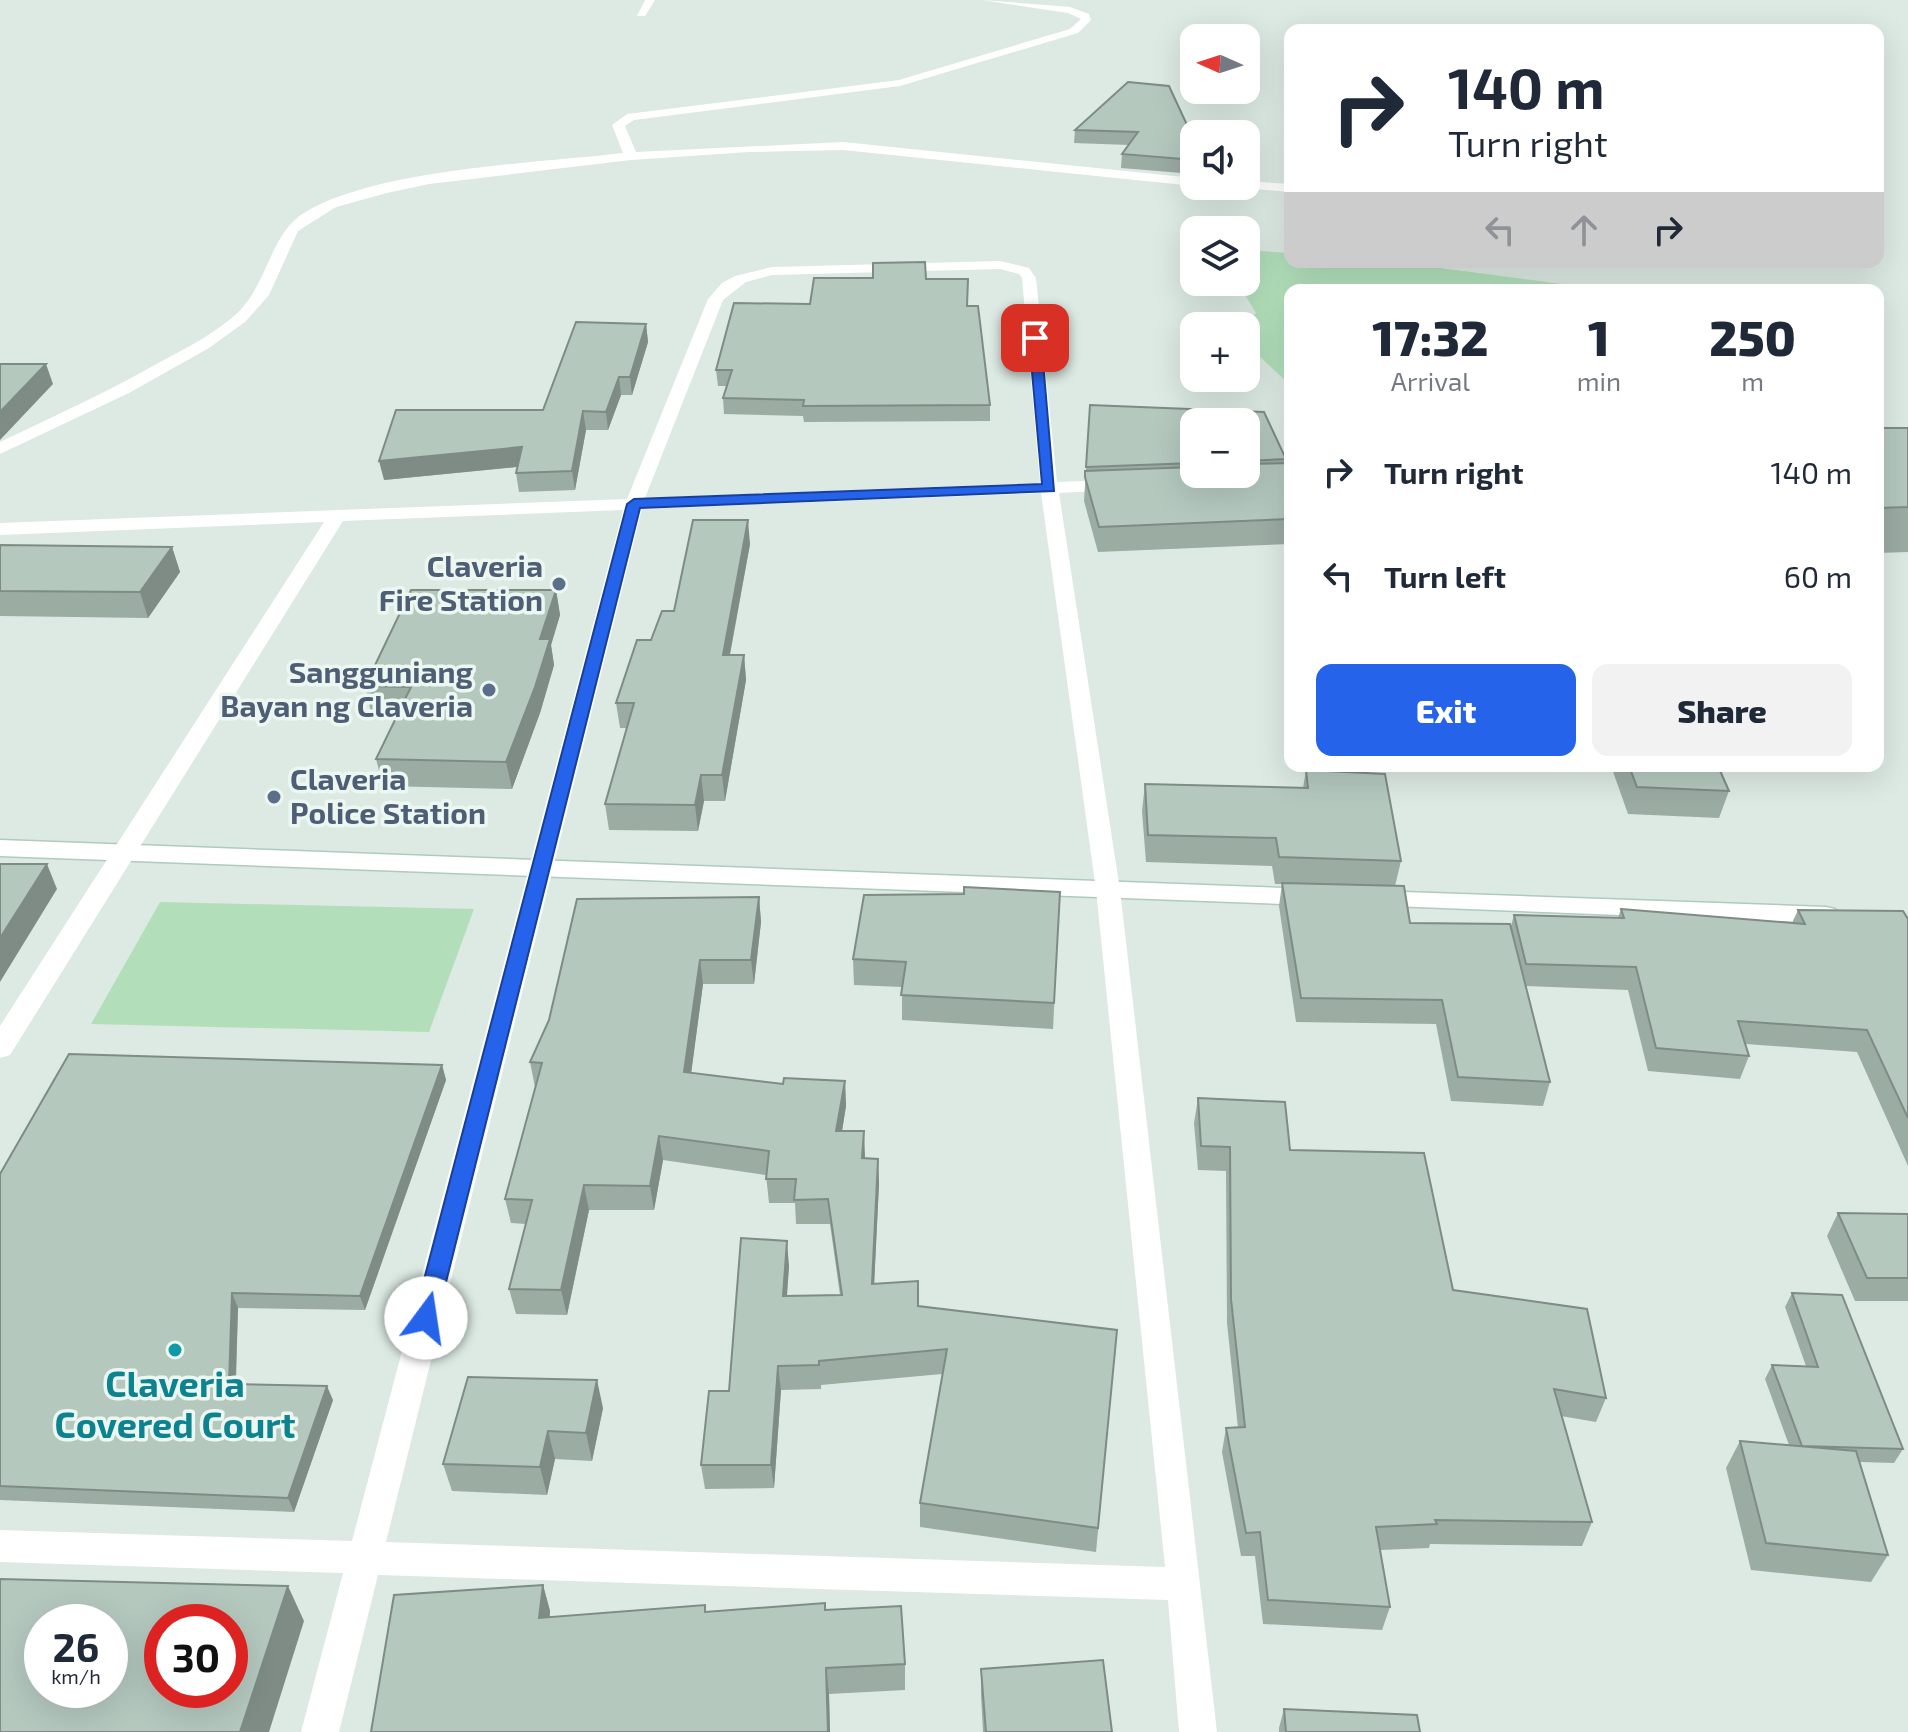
<!DOCTYPE html>
<meta charset="utf-8">
<style>
:root{--surface:#fff;--page:#f2f2f3;--text:#1f2937;--muted:#747a83;--accent:#2563eb}
body{margin:0;font-family:"Exo 2",sans-serif;background:var(--page);color:var(--text);height:100vh;display:flex;flex-direction:column;font-size:30px;white-space:nowrap}
*{box-sizing:border-box;margin:0}
p{font-size:26px;color:var(--muted)}
.icon{flex:none;width:44px;height:44px;fill:none;stroke:currentColor;stroke-width:2;stroke-linecap:round;stroke-linejoin:round}
.map{position:relative;flex:1;overflow:hidden}
.side{position:absolute;left:1284px;top:284px;width:600px;height:488px;display:flex;flex-direction:column;background:var(--surface);border-radius:16px;box-shadow:0 8px 32px #0002}
.side>*{flex:none}
.hud{position:absolute;left:1284px;top:24px;width:600px;height:244px;border-radius:16px;box-shadow:0 8px 32px #0002;background:#fff;color:var(--text);overflow:hidden}
.needle{width:52px;rotate:273deg}
.tools{position:absolute;left:1180px;top:24px;display:grid;gap:16px}
.tools a{display:grid;place-items:center;width:80px;height:80px;border-radius:16px;background:var(--surface);box-shadow:0 8px 32px #0002;font-size:40px}
.speed{position:absolute;left:24px;top:1604px;display:flex;gap:16px;font-size:40px;font-weight:700;text-align:center}
.speed>*{display:grid;place-content:center;width:104px;height:104px;border-radius:50%;background:var(--surface);box-shadow:0 8px 32px #0002;line-height:1}
.speed small{font-size:20px;font-weight:400}
.speed .limit{border:12px solid #d22;background:#fff;color:#111}
.pin{position:absolute;display:grid;place-items:center;width:68px;height:68px;color:#fff;margin:-34px;border-radius:16px;box-shadow:0 4px 12px #0006}
.me{position:absolute;width:88px;margin:-44px;rotate:14deg;stroke-linejoin:round;filter:drop-shadow(0 0 6px #0008)}
.turn{display:flex;align-items:center;gap:28px;height:168px;padding:0 32px;font-size:36px}
.turn .icon{width:104px;height:104px;stroke-width:2.5}
.turn b{display:block;font-size:56px;line-height:68px}
.lanes{display:flex;align-items:center;height:76px;padding:0 32px;background:#0003;justify-content:center;gap:40px;direction:ltr}
.lanes .off{opacity:.35}
.eta{display:flex;justify-content:space-evenly;align-items:center;height:136px;text-align:center}
.eta b{font-size:48px;font-weight:800;line-height:56px}
.primary-button{display:flex;gap:16px;margin-top:auto;padding:16px 32px}
.primary-button a{flex:1;height:92px;border-radius:16px;background:var(--accent);color:#fff;font-size:32px;font-weight:800;line-height:92px;text-align:center}
.primary-button a+a{background:var(--page);color:var(--text)}
ul{padding:0;list-style:none}
li{display:flex;align-items:center;gap:24px;height:104px;padding:0 32px}
li div{flex:1}
li b{display:block;font-size:30px}
li em{font-style:normal}
.map>svg:first-child{display:block}
</style>
<div class="map">
<svg width="1908" height="1732" viewBox="0 0 1908 1732">
<rect width="100%" height="100%" fill="#dceae3"/>
<path fill="#b2dfba" d="M 1246,250 L 1290,253 L 1290,262 L 1394,262 L 1607,290 L 1290,290 L 1290,382 L 1287,382 L 1246,344 L 1246,326 L 1241,326 L 1256,313 L 1237,282 L 1246,282 Z
M 160,902 L 474,909 L 429,1032 L 91,1024 Z"/>
<g fill="none" stroke-linecap="round" stroke-linejoin="round">
<defs>
<path id="secondary" d="M 0,840 L 1310,889 L 1319,891 L 1322,897 L 1319,903 L 1310,905 L 0,856 Z
M 1375,891 L 1826,907 L 1835,909 L 1838,915 L 1835,921 L 1826,923 L 1366,905 L 1363,899 L 1366,893 Z"/>
</defs>
<use href="#secondary" stroke="#aecbbe" stroke-width="3"/>
<path fill="#fff" fill-rule="evenodd" d="M 645,0 L 655,0 L 645,16 L 637,16 Z
M 982,0 L 1070,7 L 1089,14 L 1091,20 L 1078,33 L 900,86 L 634,120 L 625,126 L 636,152 L 843,142 L 1194,178 L 1194,186 L 843,150 L 749,152 L 631,160 L 429,184 L 387,193 L 336,207 L 298,231 L 269,295 L 245,322 L 209,348 L 129,393 L 0,454 L 0,442 C 55,416 109,391 162,361 C 187,348 213,334 234,316 C 268,287 269,234 304,213 C 375,169 538,163 623,153 L 612,125 L 627,114 L 899,80 L 1070,29 L 1081,19 L 1068,13 Z
M 1246,181 L 1290,184 L 1290,192 L 1241,188 L 1246,186 Z
M 1000,261 L 1029,268 L 1036,278 L 1057,482 L 1116,480 L 1125,485 L 1116,490 L 1059,493 L 1120,890 L 1217,1732 L 1179,1732 L 1168,1600 L 378,1575 L 339,1732 L 301,1732 L 343,1573 L 0,1562 L 0,1530 L 352,1541 L 623,510 L 343,521 L 10,1055 L 0,1058 L 0,1026 L 324,522 L 0,535 L 0,523 L 627,499 L 708,299 L 722,283 L 735,276 L 772,267 ZM 1000,269 L 1019,274 L 1022,278 L 1040,483 L 645,498 L 723,300 L 746,282 L 772,275 ZM 1041,493 L 1096,890 L 1165,1567 L 386,1542 L 642,509 Z"/>
<use href="#secondary" fill="#fff" fill-rule="evenodd"/>
</g>
<path fill="#9baca3" fill-rule="evenodd" d="M 1128,82 L 1194,140 L 1194,174 L 1121,168 L 1122,154 L 1129,145 L 1074,143 L 1075,130 Z
M 926,279 L 967,306 L 990,405 L 990,421 L 804,422 L 803,416 L 724,414 L 723,398 L 726,386 L 718,386 L 716,370 L 810,304 Z
M 646,324 L 648,342 L 632,395 L 621,395 L 608,430 L 586,430 L 575,490 L 519,492 L 516,473 L 517,467 L 384,480 L 543,410 Z
M 1090,405 L 1264,412 L 1286,459 L 1286,463 L 1290,463 L 1290,544 L 1098,552 L 1084,501 ZM 1194,422 L 1246,422 L 1246,474 L 1194,474 Z
M 1878,428 L 1908,428 L 1908,552 L 1878,553 Z
M 750,544 L 730,655 L 744,655 L 746,680 L 725,801 L 704,801 L 698,831 L 609,830 L 605,804 L 627,728 L 620,728 L 616,703 L 651,640 L 674,611 Z
M 0,545 L 172,547 L 180,572 L 148,618 L 0,616 Z
M 556,590 L 560,615 L 551,645 L 554,665 L 540,713 L 512,789 L 383,786 L 376,759 L 399,712 L 371,712 L 365,686 Z
M 1611,766 L 1718,766 L 1729,791 L 1719,818 L 1628,814 Z
M 1306,770 L 1401,861 L 1395,886 L 1410,923 L 1511,926 L 1514,915 L 1618,918 L 1621,909 L 1792,923 L 1798,910 L 1908,919 L 1908,1166 L 1857,1052 L 1746,1044 L 1749,1056 L 1740,1079 L 1648,1071 L 1628,990 L 1526,986 L 1550,1082 L 1543,1106 L 1451,1101 L 1436,1024 L 1296,1022 L 1279,906 L 1282,884 L 1275,884 L 1272,866 L 1146,862 L 1142,811 L 1145,784 L 1303,788 Z
M 1060,892 L 1053,1029 L 902,1020 L 902,987 L 854,985 L 853,959 L 964,894 Z
M 759,897 L 761,922 L 754,984 L 703,984 L 691,1073 L 783,1084 L 845,1081 L 846,1106 L 842,1131 L 865,1159 L 878,1159 L 879,1184 L 874,1284 L 918,1306 L 1117,1330 L 1096,1552 L 920,1527 L 920,1503 L 942,1374 L 821,1385 L 821,1389 L 781,1390 L 774,1488 L 705,1489 L 701,1465 L 729,1391 L 789,1266 L 787,1296 L 840,1295 L 830,1224 L 796,1224 L 795,1203 L 769,1203 L 766,1175 L 663,1160 L 654,1210 L 589,1210 L 567,1315 L 516,1314 L 509,1289 L 526,1224 L 511,1223 L 505,1199 L 535,1087 L 530,1062 Z
M 442,1065 L 446,1080 L 365,1310 L 238,1308 L 236,1384 L 333,1400 L 294,1512 L 0,1500 L 0,1174 Z
M 1198,1098 L 1290,1150 L 1453,1290 L 1606,1398 L 1596,1422 L 1561,1416 L 1592,1522 L 1582,1546 L 1430,1544 L 1429,1548 L 1380,1550 L 1390,1607 L 1382,1630 L 1263,1624 L 1255,1556 L 1241,1556 L 1222,1452 L 1226,1428 L 1238,1428 L 1227,1323 L 1226,1171 L 1198,1170 L 1194,1123 Z
M 1838,1213 L 1908,1214 L 1908,1301 L 1855,1301 L 1827,1236 Z
M 1792,1293 L 1903,1449 L 1894,1463 L 1860,1462 L 1888,1555 L 1871,1582 L 1751,1570 L 1726,1468 L 1740,1441 L 1789,1445 L 1765,1379 L 1772,1365 L 1806,1366 L 1785,1307 Z
M 603,1408 L 592,1461 L 555,1459 L 547,1495 L 452,1491 L 443,1464 Z
M 543,1585 L 550,1611 L 550,1617 L 706,1612 L 826,1610 L 905,1664 L 905,1690 L 829,1694 L 830,1732 L 371,1732 Z
M 981,1669 L 1112,1732 L 983,1732 L 981,1695 Z
M 1284,1709 L 1420,1732 L 1279,1732 L 1279,1728 Z"/>
<path fill="#7e8c85" d="M 646,324 L 648,342 L 632,395 L 630,377 Z
M 46,364 L 53,384 L 0,440 L 0,412 Z
M 619,377 L 621,395 L 608,430 L 606,412 Z
M 583,411 L 586,430 L 575,490 L 572,471 Z
M 522,447 L 525,466 L 384,480 L 379,461 Z
M 748,520 L 750,544 L 725,680 L 723,655 Z
M 172,547 L 180,572 L 148,618 L 140,592 Z
M 556,590 L 560,615 L 551,645 L 554,665 L 540,713 L 512,789 L 506,762 L 540,639 Z
M 744,655 L 746,680 L 725,801 L 722,775 Z
M 701,775 L 704,801 L 698,831 L 695,805 Z
M 47,864 L 57,889 L 0,982 L 0,938 Z
M 759,897 L 761,922 L 754,984 L 751,960 Z
M 700,960 L 703,984 L 688,1097 L 684,1072 Z
M 442,1065 L 446,1080 L 365,1310 L 360,1296 Z
M 845,1081 L 846,1106 L 838,1156 L 836,1131 Z
M 864,1131 L 865,1156 L 863,1183 L 862,1158 Z
M 659,1136 L 663,1160 L 654,1210 L 650,1186 Z
M 878,1159 L 879,1184 L 873,1308 L 872,1284 Z
M 584,1185 L 589,1210 L 567,1315 L 561,1290 Z
M 787,1241 L 789,1266 L 785,1320 L 783,1296 Z
M 232,1293 L 238,1308 L 235,1398 L 229,1384 Z
M 778,1366 L 781,1390 L 774,1488 L 771,1465 Z
M 597,1380 L 603,1408 L 592,1461 L 586,1433 Z
M 327,1386 L 333,1400 L 294,1512 L 288,1498 Z
M 548,1431 L 555,1459 L 547,1495 L 540,1467 Z
M 543,1585 L 550,1611 L 547,1644 L 539,1618 Z
M 288,1586 L 304,1621 L 269,1732 L 240,1732 Z
M 826,1668 L 829,1694 L 830,1732 L 828,1732 Z"/>
<path fill="#b4c8be" stroke="#7e8c85" stroke-width="2" fill-rule="evenodd" d="M 1128,82 L 1169,86 L 1194,140 L 1194,160 L 1122,154 L 1138,132 L 1075,130 Z
M 925,262 L 926,279 L 968,279 L 967,306 L 978,306 L 990,405 L 803,406 L 804,400 L 723,398 L 732,370 L 716,370 L 734,303 L 810,304 L 814,278 L 873,278 L 873,263 Z
M 576,322 L 646,324 L 630,377 L 619,377 L 606,412 L 583,411 L 572,471 L 516,473 L 522,447 L 379,461 L 396,410 L 543,410 Z
M 0,364 L 46,364 L 0,412 Z
M 1090,405 L 1264,412 L 1286,459 L 1246,461 L 1246,422 L 1194,422 L 1194,463 L 1086,467 Z
M 1878,428 L 1908,428 L 1908,507 L 1878,508 Z
M 1290,463 L 1290,519 L 1099,527 L 1085,477 L 1085,471 L 1194,467 L 1194,474 L 1246,474 L 1246,464 Z
M 693,520 L 748,520 L 723,655 L 744,655 L 722,775 L 701,775 L 695,805 L 605,804 L 634,703 L 616,703 L 637,640 L 651,640 L 662,611 L 674,611 Z
M 0,545 L 172,547 L 140,592 L 0,591 Z
M 411,590 L 556,590 L 540,639 L 550,639 L 535,687 L 506,762 L 376,759 L 411,687 L 365,686 Z
M 1629,766 L 1718,766 L 1729,791 L 1637,787 Z
M 1306,770 L 1385,774 L 1401,861 L 1279,857 L 1276,838 L 1148,835 L 1145,784 L 1308,788 Z
M 0,864 L 47,864 L 0,938 Z
M 1282,883 L 1404,886 L 1410,923 L 1510,924 L 1550,1082 L 1458,1077 L 1442,1000 L 1301,998 Z
M 964,887 L 1060,892 L 1054,1003 L 901,995 L 906,962 L 853,959 L 864,895 L 964,894 Z
M 759,897 L 751,960 L 700,960 L 684,1072 L 783,1084 L 784,1078 L 845,1081 L 836,1131 L 864,1131 L 862,1158 L 878,1159 L 872,1284 L 918,1281 L 918,1306 L 1117,1330 L 1098,1528 L 920,1503 L 947,1349 L 819,1361 L 819,1365 L 778,1366 L 771,1465 L 701,1465 L 709,1391 L 729,1391 L 741,1238 L 787,1241 L 783,1296 L 842,1295 L 828,1199 L 794,1200 L 796,1179 L 766,1179 L 769,1151 L 659,1136 L 650,1186 L 584,1185 L 561,1290 L 509,1289 L 532,1200 L 505,1199 L 542,1063 L 530,1062 L 549,1020 L 577,899 Z
M 1621,909 L 1805,924 L 1798,910 L 1903,911 L 1908,919 L 1908,1118 L 1867,1030 L 1738,1021 L 1749,1056 L 1656,1048 L 1636,967 L 1526,964 L 1514,915 L 1624,918 Z
M 69,1054 L 442,1065 L 360,1296 L 232,1293 L 229,1384 L 327,1386 L 288,1498 L 0,1486 L 0,1174 Z
M 1198,1098 L 1285,1102 L 1290,1150 L 1424,1153 L 1453,1290 L 1587,1309 L 1606,1398 L 1554,1389 L 1592,1522 L 1435,1520 L 1437,1524 L 1376,1527 L 1390,1607 L 1268,1600 L 1260,1532 L 1246,1533 L 1226,1428 L 1245,1427 L 1231,1299 L 1230,1147 L 1201,1146 Z
M 1838,1213 L 1908,1214 L 1908,1278 L 1867,1278 Z
M 1792,1293 L 1842,1295 L 1903,1449 L 1802,1446 L 1772,1365 L 1818,1367 Z
M 468,1377 L 597,1380 L 586,1433 L 548,1431 L 540,1467 L 443,1464 Z
M 1740,1441 L 1856,1451 L 1888,1555 L 1766,1543 Z
M 0,1579 L 288,1586 L 240,1732 L 0,1732 ZM 42,1622 L 110,1622 L 110,1690 L 42,1690 ZM 162,1622 L 230,1622 L 230,1690 L 162,1690 Z
M 543,1585 L 539,1618 L 705,1605 L 705,1612 L 825,1603 L 825,1610 L 901,1606 L 905,1664 L 826,1668 L 828,1732 L 371,1732 L 394,1595 Z
M 1103,1660 L 1112,1732 L 986,1732 L 981,1669 Z
M 1284,1709 L 1417,1715 L 1420,1732 L 1286,1732 Z"/>
<path fill="#2563eb" stroke="#184099" stroke-width="2" d="M 1035,334 L 1041,338 L 1054,491 L 640,508 L 437,1318 L 434,1325 L 426,1328 L 417,1325 L 414,1318 L 627,504 L 634,499 L 1042,484 L 1029,338 Z"/>
<g fill="#5c6f8a" stroke="#ecf7f1" stroke-width="3">
<circle cx="559" cy="584" r="8"/>
<circle cx="489" cy="690" r="8"/>
<circle cx="274" cy="797" r="8"/>
</g>
<circle fill="#0f9aa8" stroke="#ecf7f1" stroke-width="3" cx="175" cy="1350" r="8"/>
<g text-anchor="middle" stroke-width="7" stroke-linejoin="round" paint-order="stroke">
<g font-size="30" font-weight="bold" fill="#4e5e75" stroke="#ecf7f1" text-anchor="end">
<text x="543" y="577">Claveria<tspan x="543" dy="34">Fire Station</tspan></text>
<text x="473" y="683">Sangguniang<tspan x="473" dy="34">Bayan ng Claveria</tspan></text>
<text x="290" y="790" text-anchor="start">Claveria<tspan x="290" dy="34">Police Station</tspan></text>
</g>
<g font-size="36" font-weight="bold" fill="#0d838f" stroke="#ecf7f1">
<text x="175" y="1397">Claveria<tspan x="175" dy="41">Covered Court</tspan></text>
</g>
</g>
</svg>
<div class="tools">
<a><svg class="needle" viewBox="-14 -14 28 28"><path d="M0-13l5 13h-10z" fill="#e53935"/><path d="M0 13l5-13h-10z" fill="#747a83"/></svg></a>
<a><svg class="icon" aria-label="sound" viewBox="0 0 24 24"><path d="M4 9h4l5-4v14l-5-4H4zM17 9q2 3 0 6"/></svg></a>
<a><svg class="icon" aria-label="layers" viewBox="0 0 24 24"><path d="M12 4l9 5-9 5-9-5zM3 14l9 5 9-5"/></svg></a>
<a>+</a>
<a>−</a>
</div>
<div class="speed"><div>26<small>km/h</small></div><div class="limit">30</div></div>
<div class="pin" style="left:1035px;top:338px;background:#d93025"><svg class="icon" aria-label="arrive" viewBox="0 0 24 24"><path d="M6 21V4h12l-3 4 3 4H6"/></svg></div>
<svg class="me" style="left:426px;top:1318px" viewBox="-20 -20 40 40"><circle r="19" fill="#fff"/><path d="M0-13L10 11 0 6-10 11z" fill="#2563eb"/></svg>
<div class="hud">
<div class="turn"><svg class="icon" aria-label="right" viewBox="0 0 24 24"><path d="M7 20v-9h11M14 6l5 5-5 5"/></svg><div><b>140 m</b>Turn right</div></div>
<div class="lanes"><svg class="icon off" aria-label="left" viewBox="0 0 24 24"><path d="M17 20v-9H6M10 6l-5 5 5 5"/></svg><svg class="icon off" aria-label="ahead" viewBox="0 0 24 24"><path d="M12 20V5M6 11l6-6 6 6"/></svg><svg class="icon" aria-label="right" viewBox="0 0 24 24"><path d="M7 20v-9h11M14 6l5 5-5 5"/></svg></div>
</div>
<section class="side">
<div class="eta">
<div><b>17:32</b><p>Arrival</p></div>
<div><b>1</b><p>min</p></div>
<div><b>250</b><p>m</p></div>
</div>
<ul>
<li><svg class="icon" aria-label="right" viewBox="0 0 24 24"><path d="M7 20v-9h11M14 6l5 5-5 5"/></svg><div><b>Turn right</b></div><em>140 m</em></li>
<li><svg class="icon" aria-label="left" viewBox="0 0 24 24"><path d="M17 20v-9H6M10 6l-5 5 5 5"/></svg><div><b>Turn left</b></div><em>60 m</em></li>
</ul>
<div class="primary-button"><a>Exit</a><a>Share</a></div>
</section>
</div>
